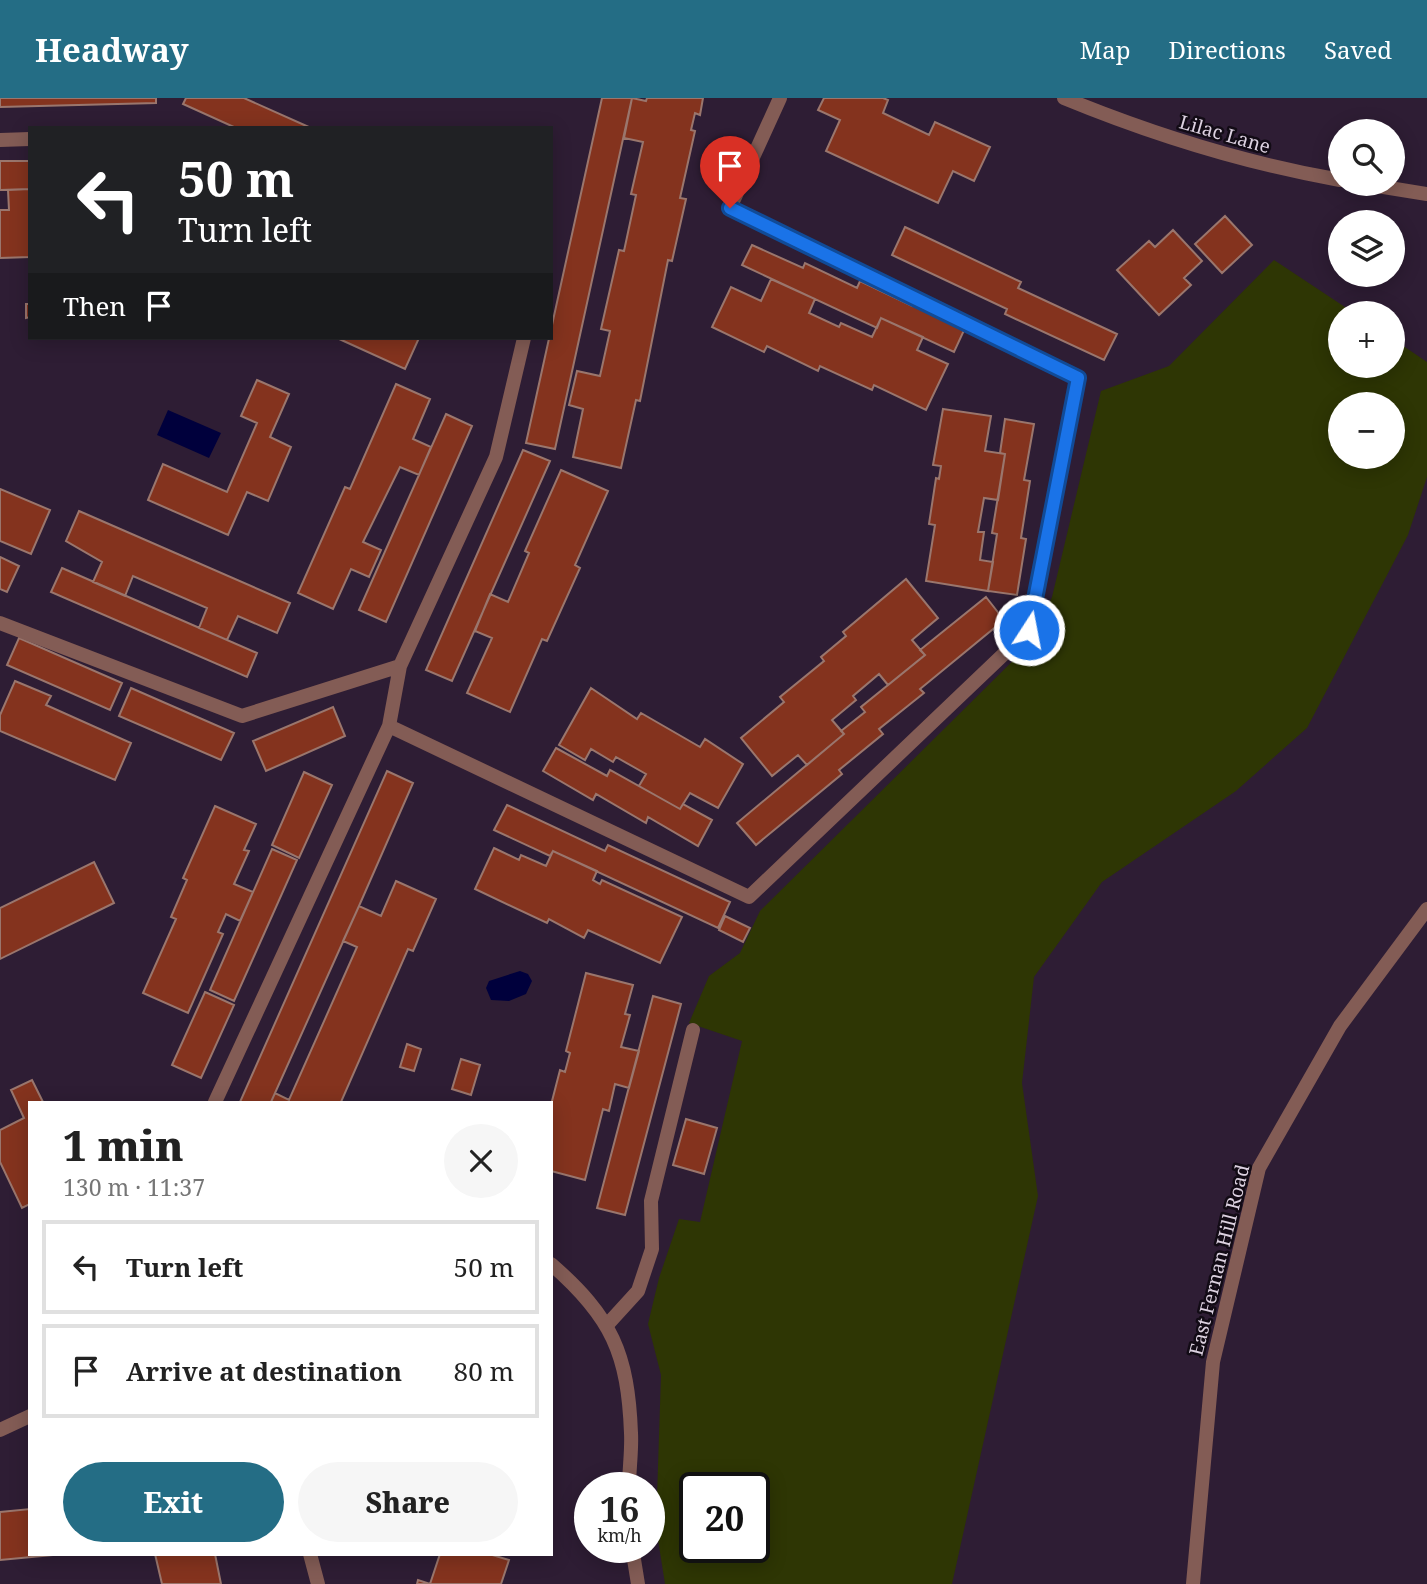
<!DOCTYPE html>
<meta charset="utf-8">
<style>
:root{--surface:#fff;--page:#f6f6f6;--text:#222;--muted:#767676;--line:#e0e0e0;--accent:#246d85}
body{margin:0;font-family:"Noto Serif",serif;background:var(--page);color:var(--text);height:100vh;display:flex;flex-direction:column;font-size:26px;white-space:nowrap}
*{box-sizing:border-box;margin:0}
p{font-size:23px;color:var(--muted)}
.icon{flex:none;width:38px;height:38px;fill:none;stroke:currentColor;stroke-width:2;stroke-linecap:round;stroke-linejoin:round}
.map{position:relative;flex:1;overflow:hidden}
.side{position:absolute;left:28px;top:1003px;width:525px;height:455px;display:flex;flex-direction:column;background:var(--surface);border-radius:0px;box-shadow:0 4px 18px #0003}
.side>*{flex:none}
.top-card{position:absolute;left:28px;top:28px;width:525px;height:214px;border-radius:0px;box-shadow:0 4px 18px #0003;background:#202124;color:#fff;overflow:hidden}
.buttons{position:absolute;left:1328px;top:21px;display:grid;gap:14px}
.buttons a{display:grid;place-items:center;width:77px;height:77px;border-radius:50%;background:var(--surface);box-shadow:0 4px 18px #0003;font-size:35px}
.speed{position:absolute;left:574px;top:1374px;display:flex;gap:14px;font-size:35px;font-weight:700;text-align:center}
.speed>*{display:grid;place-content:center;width:91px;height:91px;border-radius:50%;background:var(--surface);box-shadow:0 4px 18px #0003;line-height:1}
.speed small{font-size:18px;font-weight:400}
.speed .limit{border:4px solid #111;border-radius:10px;background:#fff;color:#111}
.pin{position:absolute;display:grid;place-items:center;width:60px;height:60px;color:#fff;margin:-72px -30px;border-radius:50% 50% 50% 0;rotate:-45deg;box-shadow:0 0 7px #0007}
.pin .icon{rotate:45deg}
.me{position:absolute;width:77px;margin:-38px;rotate:11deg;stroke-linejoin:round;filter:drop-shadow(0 0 5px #0008)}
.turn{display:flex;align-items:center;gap:24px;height:147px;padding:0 35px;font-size:32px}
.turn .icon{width:91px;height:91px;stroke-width:2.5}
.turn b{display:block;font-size:49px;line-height:60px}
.then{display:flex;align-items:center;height:66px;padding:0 35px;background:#0003;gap:14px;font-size:26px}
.round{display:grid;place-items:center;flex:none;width:74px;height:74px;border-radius:37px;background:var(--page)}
.summary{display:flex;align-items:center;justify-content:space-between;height:119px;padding:0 35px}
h1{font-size:42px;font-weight:800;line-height:52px}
.action{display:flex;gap:14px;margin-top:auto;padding:14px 35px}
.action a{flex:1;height:80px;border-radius:42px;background:var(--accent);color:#fff;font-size:28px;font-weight:800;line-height:80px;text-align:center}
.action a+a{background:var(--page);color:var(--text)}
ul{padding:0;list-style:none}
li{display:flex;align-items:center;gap:21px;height:94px;margin:0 14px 10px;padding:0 21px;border:4px solid var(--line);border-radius:0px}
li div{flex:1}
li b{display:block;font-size:26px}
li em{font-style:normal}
header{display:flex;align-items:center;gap:42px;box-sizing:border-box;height:98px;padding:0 35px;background:var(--accent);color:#fff}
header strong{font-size:33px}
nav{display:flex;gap:38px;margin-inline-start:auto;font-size:24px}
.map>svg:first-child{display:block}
</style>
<header>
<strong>Headway</strong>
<nav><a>Map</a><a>Directions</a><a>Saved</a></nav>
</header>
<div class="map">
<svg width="1427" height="1486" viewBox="0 0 1427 1486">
<rect width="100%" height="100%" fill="#2e1d34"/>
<path fill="#2e3604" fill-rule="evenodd" d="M 1274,162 L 1354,215 L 1340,215 L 1340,268 L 1393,268 L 1393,241 L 1427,264 L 1427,379 L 1408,437 L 1307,630 L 1236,693 L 1102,784 L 1034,879 L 1022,985 L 1038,1098 L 952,1486 L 665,1486 L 656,1429 L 661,1277 L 648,1226 L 659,1180 L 679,1121 L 700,1124 L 742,943 L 689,925 L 709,878 L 740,855 L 760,813 L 1030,546 L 1052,499 L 1101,293 L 1169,268 ZM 1340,306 L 1393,306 L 1393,359 L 1340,359 ZM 695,1390 L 754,1390 L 754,1449 L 695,1449 Z"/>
<path fill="#00003c" d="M 168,312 L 221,335 L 209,360 L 157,337 Z
M 520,873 L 528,876 L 532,883 L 526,896 L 509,903 L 491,902 L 486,890 L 489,883 Z"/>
<path fill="#84331e" stroke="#9a766d" stroke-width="2" d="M 0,0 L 156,0 L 156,5 L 0,9 Z
M 186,0 L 244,0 L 311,30 L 236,30 L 183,6 Z
M 602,0 L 632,0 L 555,351 L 526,345 Z
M 632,0 L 646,3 L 647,0 L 703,0 L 700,17 L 695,15 L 691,32 L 695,33 L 680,100 L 686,101 L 672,163 L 668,162 L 640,303 L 636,302 L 621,370 L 573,359 L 583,311 L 569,307 L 577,273 L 600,278 L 610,233 L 601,231 L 619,152 L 624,153 L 636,97 L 631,96 L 643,44 L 624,40 Z
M 824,0 L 883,0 L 888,2 L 883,15 L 929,37 L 935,24 L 990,49 L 974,83 L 953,73 L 938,105 L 826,53 L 840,22 L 818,12 Z
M 0,63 L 30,63 L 30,91 L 0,92 Z
M 30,91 L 30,159 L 0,160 L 0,112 L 9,112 L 8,92 Z
M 1225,118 L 1252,147 L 1222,175 L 1195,146 Z
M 905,129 L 1021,184 L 1018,190 L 1117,236 L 1104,262 L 1005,216 L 1007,211 L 892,157 Z
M 1173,132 L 1202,163 L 1184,180 L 1191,187 L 1159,217 L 1117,172 L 1149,143 L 1155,149 Z
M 752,147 L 803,170 L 805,165 L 857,190 L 860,183 L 912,208 L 914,203 L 966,228 L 954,254 L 881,220 L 877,230 L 742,167 Z
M 771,181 L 815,201 L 809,215 L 839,229 L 841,225 L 872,239 L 881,220 L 923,239 L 917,252 L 948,266 L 926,312 L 874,287 L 872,292 L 820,268 L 818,273 L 767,248 L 764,254 L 712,229 L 731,189 L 761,203 Z
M 26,206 L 30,206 L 30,219 L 26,220 Z
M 337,240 L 419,240 L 405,271 Z
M 257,282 L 289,296 L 270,339 L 291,349 L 268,403 L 247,394 L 228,437 L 148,402 L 163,366 L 227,394 L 257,325 L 241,318 Z
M 396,286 L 430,301 L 413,341 L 431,349 L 419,377 L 400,369 L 363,444 L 381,452 L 369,479 L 351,471 L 333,511 L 298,495 L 345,389 L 350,391 Z
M 943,311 L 991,318 L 985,353 L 1005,356 L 998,402 L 984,400 L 978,434 L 984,434 L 980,462 L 993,464 L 988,493 L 926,483 L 935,427 L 929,426 L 936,380 L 939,381 L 941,368 L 933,367 Z
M 446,316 L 472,328 L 386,524 L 359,512 Z
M 1005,321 L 1034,326 L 1024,382 L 1030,383 L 1021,440 L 1026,441 L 1017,497 L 988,493 L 997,436 L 992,435 L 1005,356 L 1000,355 Z
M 523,352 L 550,363 L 452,583 L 426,572 Z
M 561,372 L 608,393 L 575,467 L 580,470 L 547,543 L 542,541 L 510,614 L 467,595 L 492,540 L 475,533 L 490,496 L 508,504 L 529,455 L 525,453 Z
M 0,391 L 50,412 L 31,456 L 0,443 Z
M 79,413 L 290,505 L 277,535 L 238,518 L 227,542 L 199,530 L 207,510 L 133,478 L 125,498 L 93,484 L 102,464 L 66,443 Z
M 0,459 L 19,468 L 7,494 L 0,491 Z
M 62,470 L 257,555 L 247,579 L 51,494 Z
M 906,481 L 938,520 L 912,542 L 925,557 L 888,587 L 879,576 L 853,598 L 856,602 L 832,622 L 844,636 L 807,667 L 798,657 L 772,678 L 741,640 L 784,604 L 780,599 L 824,563 L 821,559 L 846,538 L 843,534 Z
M 986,499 L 1004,522 L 920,591 L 924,595 L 879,631 L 883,636 L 839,672 L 842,676 L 756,747 L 737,725 L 844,636 L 841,633 L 865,614 L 861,609 L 925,557 L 920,552 Z
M 19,540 L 122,585 L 110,612 L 7,567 Z
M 15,583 L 51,598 L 46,607 L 131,645 L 115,682 L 0,633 L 0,617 Z
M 131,590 L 234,635 L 221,662 L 119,618 Z
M 591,590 L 637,621 L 641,615 L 700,649 L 705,641 L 743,666 L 718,710 L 690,695 L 680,711 L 639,688 L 646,676 L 616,659 L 613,664 L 591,651 L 585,662 L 559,647 Z
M 333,609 L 345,638 L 266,673 L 253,643 Z
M 556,650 L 607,678 L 610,672 L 680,711 L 683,706 L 712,722 L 698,748 L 648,719 L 646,725 L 596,696 L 593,702 L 543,673 Z
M 387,673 L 413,685 L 359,808 L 271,1004 L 240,1004 Z
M 304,674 L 332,687 L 299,760 L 272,747 Z
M 507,707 L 605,753 L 608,747 L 730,804 L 718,830 L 553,753 L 550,758 L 494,732 Z
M 215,708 L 256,726 L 244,752 L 249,753 L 234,786 L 253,794 L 240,823 L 226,816 L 218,834 L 223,836 L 188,915 L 143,895 L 176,821 L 171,819 L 187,782 L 183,780 Z
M 494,750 L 519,762 L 521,757 L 546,768 L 553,753 L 597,773 L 593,782 L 600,786 L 602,782 L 682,819 L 660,865 L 588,832 L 584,840 L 549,821 L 547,825 L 475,791 Z
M 272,751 L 297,762 L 234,903 L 210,892 Z
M 94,764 L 114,805 L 0,861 L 0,810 Z
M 396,783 L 436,801 L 413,853 L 408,851 L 341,1004 L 271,1004 L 275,995 L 289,1002 L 357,849 L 343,843 L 359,808 L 381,818 Z
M 725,818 L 750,830 L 743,844 L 719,832 Z
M 586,875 L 633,887 L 625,916 L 630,917 L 621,949 L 639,953 L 629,990 L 615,986 L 609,1013 L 603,1011 L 585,1082 L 551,1073 L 551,1007 L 560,972 L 565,974 L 570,955 L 566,953 Z
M 205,894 L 234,907 L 201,980 L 172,967 Z
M 653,898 L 681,906 L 625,1117 L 597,1110 Z
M 407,946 L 421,951 L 414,973 L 400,969 Z
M 461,961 L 480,967 L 471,997 L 452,991 Z
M 32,982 L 43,1004 L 30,1004 L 30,1106 L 22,1110 L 0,1064 L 0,1032 L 24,1020 L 11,992 Z
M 686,1021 L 717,1030 L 704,1076 L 673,1067 Z
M 30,1411 L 30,1456 L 53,1457 L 0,1462 L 0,1414 Z
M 155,1456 L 215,1456 L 221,1486 L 162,1486 Z
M 440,1456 L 489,1456 L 509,1462 L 501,1486 L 417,1486 L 418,1482 L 430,1486 Z"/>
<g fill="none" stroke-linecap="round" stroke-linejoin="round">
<path stroke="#835c55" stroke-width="14" d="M 0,42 L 30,41
M 0,525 L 242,618 L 400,568
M 389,628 L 749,799 L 1029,532 L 1078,280 L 730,110 L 780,0
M 215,1004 L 389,628 L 400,568 L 496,359 L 524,240
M 607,1227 L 638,1193 L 652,1151 L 651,1103 L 693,932"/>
<path stroke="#835c55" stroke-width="14" d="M 1064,0 C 1154,37 1244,65 1340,82
M 1365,86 L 1427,96
M 551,1166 C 612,1219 628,1256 631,1335 C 632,1353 629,1371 629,1390
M 0,1332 L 30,1318
M 632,1449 L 638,1486
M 310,1456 L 318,1486
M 1193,1486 L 1213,1264 L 1259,1070 L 1340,928 L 1427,811"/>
</g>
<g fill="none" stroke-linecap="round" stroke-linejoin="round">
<defs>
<path id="route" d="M 730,110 L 1078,280 L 1029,532"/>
</defs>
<use href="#route" stroke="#114b97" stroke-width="18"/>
<use href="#route" stroke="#1a73e8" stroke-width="12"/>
</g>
<g text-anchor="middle" stroke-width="5" stroke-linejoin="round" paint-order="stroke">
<g font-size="19" fill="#dcd1e0" stroke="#120b15">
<text transform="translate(1225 36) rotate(16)" y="7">Lilac Lane</text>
<text transform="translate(1219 1162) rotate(-76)" y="7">East Fernan Hill Road</text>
</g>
</g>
</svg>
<div class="buttons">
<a><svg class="icon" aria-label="search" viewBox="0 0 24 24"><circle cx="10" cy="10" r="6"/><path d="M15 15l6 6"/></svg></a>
<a><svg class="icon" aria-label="layers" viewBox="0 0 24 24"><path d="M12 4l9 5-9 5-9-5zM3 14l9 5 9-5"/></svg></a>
<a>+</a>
<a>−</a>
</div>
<div class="speed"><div>16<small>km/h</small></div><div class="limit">20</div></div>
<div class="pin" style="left:730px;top:110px;background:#d93025"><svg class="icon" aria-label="arrive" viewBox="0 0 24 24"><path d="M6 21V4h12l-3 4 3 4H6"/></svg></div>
<svg class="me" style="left:1029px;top:532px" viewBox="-20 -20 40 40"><circle r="17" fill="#1a73e8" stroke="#fff" stroke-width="3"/><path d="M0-11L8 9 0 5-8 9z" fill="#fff"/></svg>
<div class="top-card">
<div class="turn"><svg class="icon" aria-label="left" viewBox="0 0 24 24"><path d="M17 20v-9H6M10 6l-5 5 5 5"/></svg><div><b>50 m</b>Turn left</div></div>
<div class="then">Then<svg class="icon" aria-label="arrive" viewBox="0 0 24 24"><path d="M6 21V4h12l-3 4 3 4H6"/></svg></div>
</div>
<section class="side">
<div class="summary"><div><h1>1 min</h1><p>130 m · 11:37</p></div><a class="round"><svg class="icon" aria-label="close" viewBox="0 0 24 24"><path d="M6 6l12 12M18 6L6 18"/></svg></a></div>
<ul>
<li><svg class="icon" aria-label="left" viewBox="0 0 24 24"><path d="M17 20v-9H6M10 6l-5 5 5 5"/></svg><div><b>Turn left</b></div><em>50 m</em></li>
<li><svg class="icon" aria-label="arrive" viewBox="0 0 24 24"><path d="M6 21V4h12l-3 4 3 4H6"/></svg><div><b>Arrive at destination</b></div><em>80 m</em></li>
</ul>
<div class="action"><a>Exit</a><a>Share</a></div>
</section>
</div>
